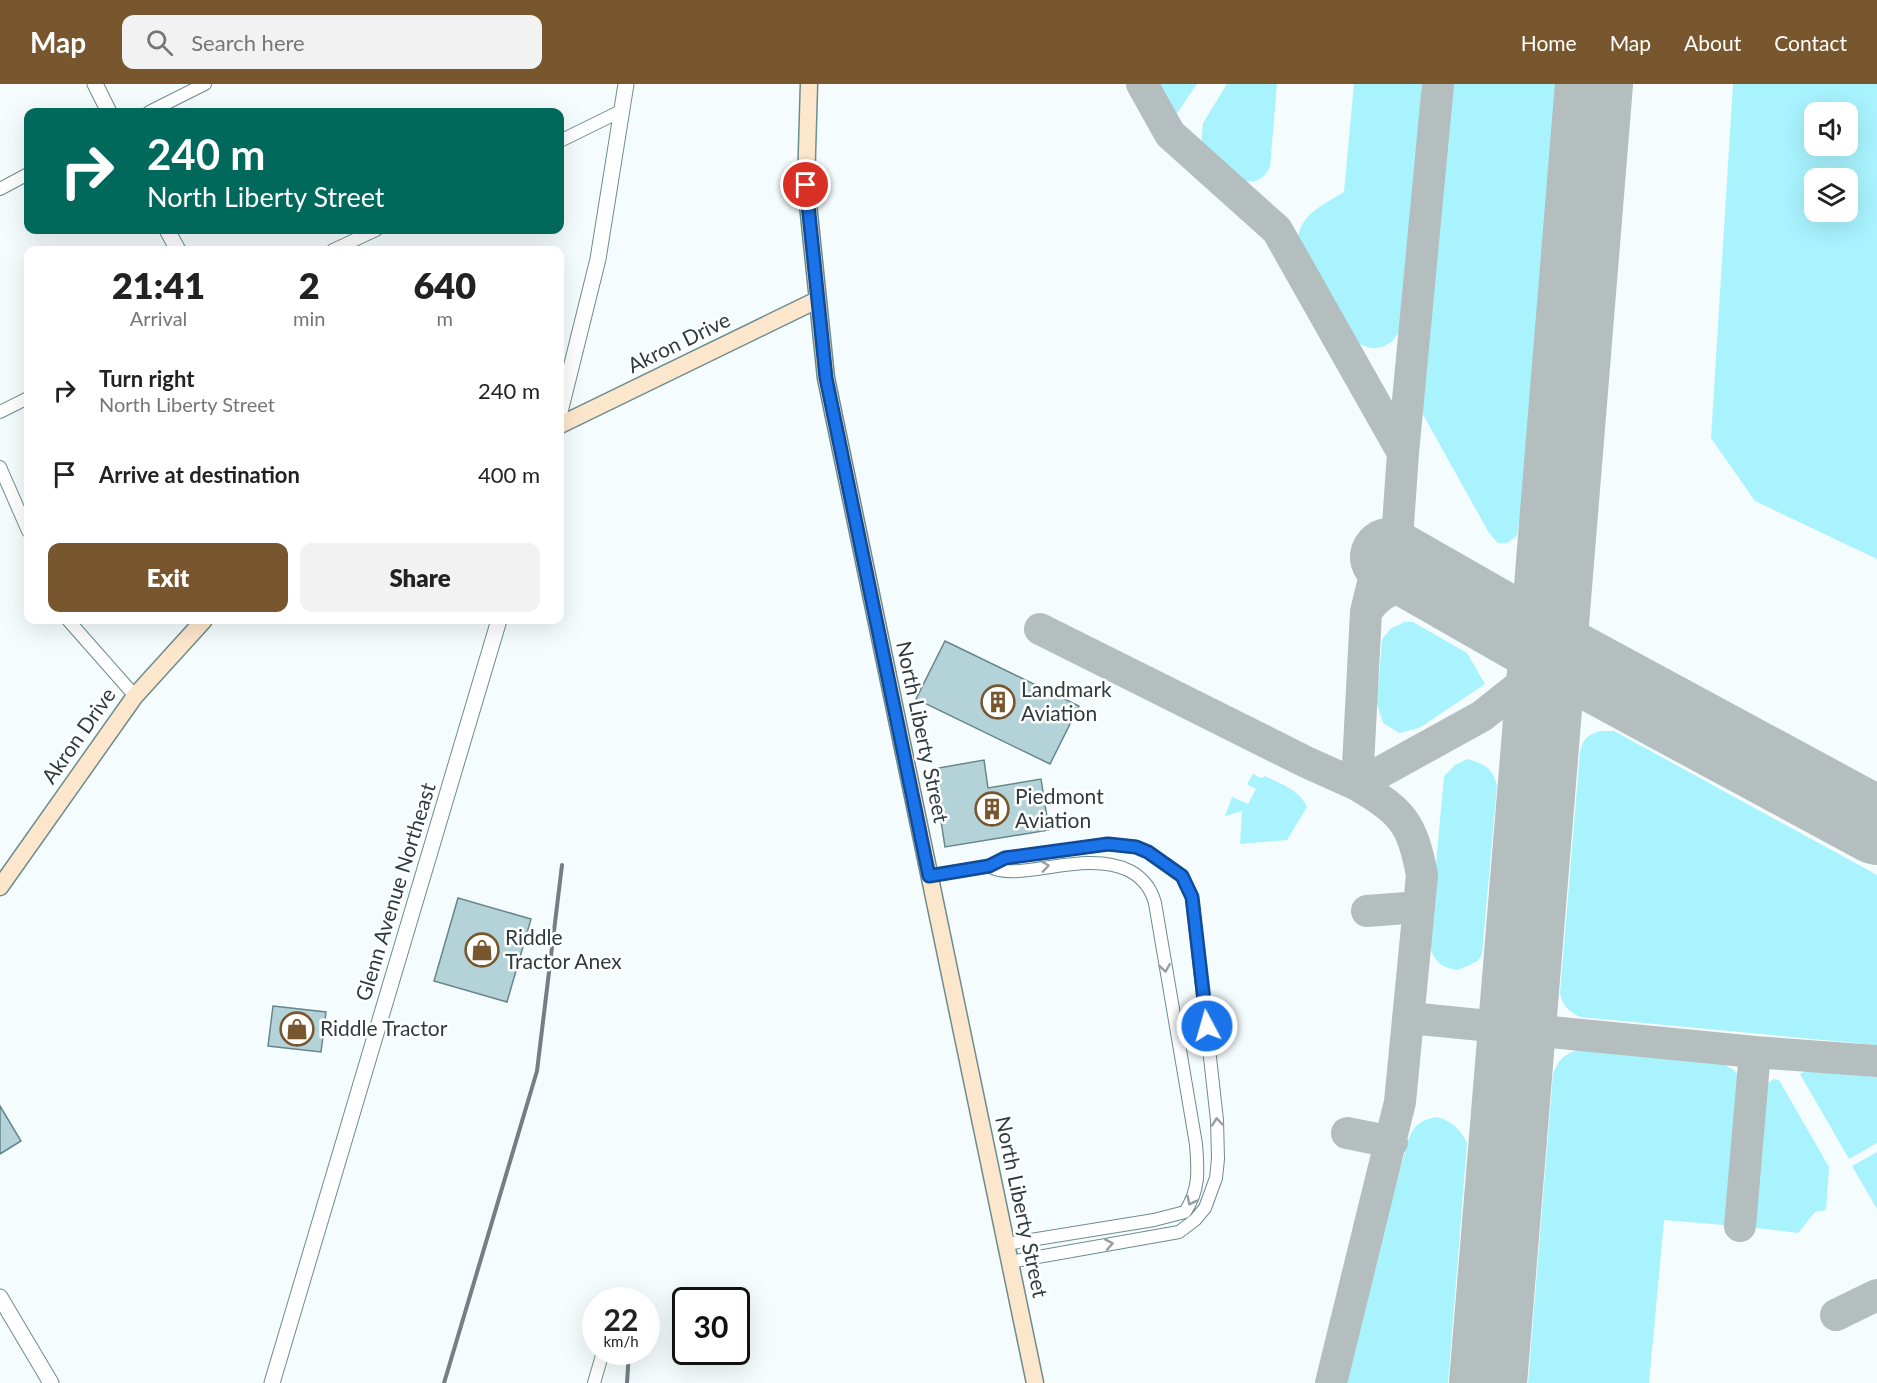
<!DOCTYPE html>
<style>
:root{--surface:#fff;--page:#f2f2f2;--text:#222;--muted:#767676;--accent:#78562e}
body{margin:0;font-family:Lato,sans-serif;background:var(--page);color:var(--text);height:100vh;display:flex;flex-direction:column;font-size:22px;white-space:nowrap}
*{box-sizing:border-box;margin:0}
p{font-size:20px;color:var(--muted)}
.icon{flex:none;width:33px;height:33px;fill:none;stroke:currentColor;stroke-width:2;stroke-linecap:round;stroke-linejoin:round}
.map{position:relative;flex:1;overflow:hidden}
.side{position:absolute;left:24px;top:162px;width:540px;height:378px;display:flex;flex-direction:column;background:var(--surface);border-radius:12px;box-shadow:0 6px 24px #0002}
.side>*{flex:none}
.guide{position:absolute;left:24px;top:24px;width:540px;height:126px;border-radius:12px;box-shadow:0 6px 24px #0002;background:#00695c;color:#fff;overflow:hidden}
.fabs{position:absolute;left:1804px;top:18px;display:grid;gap:12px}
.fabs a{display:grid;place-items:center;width:54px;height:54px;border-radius:12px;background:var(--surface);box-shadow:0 6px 24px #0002;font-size:30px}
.speed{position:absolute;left:582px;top:1203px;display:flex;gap:12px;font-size:30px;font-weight:700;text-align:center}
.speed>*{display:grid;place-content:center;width:78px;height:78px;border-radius:50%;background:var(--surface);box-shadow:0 6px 24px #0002;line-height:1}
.speed small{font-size:15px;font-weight:400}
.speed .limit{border:3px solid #111;border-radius:9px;background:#fff;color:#111}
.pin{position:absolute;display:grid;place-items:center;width:51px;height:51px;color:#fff;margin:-26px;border:3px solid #fff;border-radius:50%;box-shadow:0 2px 6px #0007}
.me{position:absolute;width:66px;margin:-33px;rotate:354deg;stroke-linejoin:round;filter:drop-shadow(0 0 4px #0008)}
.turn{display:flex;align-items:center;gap:21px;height:126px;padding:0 24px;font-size:27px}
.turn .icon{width:78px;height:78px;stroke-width:2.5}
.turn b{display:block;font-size:42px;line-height:51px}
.eta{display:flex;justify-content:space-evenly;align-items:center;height:102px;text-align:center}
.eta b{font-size:36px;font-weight:800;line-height:42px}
.button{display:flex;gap:12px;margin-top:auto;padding:12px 24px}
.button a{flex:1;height:69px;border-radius:12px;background:var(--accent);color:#fff;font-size:24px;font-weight:800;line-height:69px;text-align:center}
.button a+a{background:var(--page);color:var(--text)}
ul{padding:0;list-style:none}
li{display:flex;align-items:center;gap:18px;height:84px;padding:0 24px}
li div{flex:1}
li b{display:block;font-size:22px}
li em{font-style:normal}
header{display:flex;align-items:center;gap:36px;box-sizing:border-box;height:84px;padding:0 30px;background:var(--accent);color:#fff}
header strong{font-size:28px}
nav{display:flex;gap:33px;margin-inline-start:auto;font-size:21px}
.search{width:420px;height:54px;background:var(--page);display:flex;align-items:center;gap:15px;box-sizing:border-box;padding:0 21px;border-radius:12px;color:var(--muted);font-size:22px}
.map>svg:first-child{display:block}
</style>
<header>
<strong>Map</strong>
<div class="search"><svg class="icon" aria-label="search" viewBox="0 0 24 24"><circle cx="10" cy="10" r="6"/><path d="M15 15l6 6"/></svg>Search here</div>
<nav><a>Home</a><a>Map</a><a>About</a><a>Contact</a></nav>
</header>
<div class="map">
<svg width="1877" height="1299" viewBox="0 0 1877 1299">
<rect width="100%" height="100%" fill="#f5fcfd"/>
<path fill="#a8f3fe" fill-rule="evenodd" d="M 1154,0 L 1197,0 L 1177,29 L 1171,30 Z
M 1227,0 L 1277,0 L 1270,83 C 1250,120 1218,77 1201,61 L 1203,39 Z
M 1354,0 L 1422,0 L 1403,235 C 1397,268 1367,273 1346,249 L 1298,166 C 1294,133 1320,123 1344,108 Z
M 1449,0 L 1556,0 L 1522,419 L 1517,452 L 1507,459 L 1498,459 L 1489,449 L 1421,327 Z
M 1733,0 L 1877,0 L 1877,475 L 1755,417 L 1711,354 ZM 1815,28 L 1848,28 L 1848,62 L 1815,62 ZM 1815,94 L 1848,94 L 1848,128 L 1815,128 Z
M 1405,538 L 1413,538 L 1467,569 L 1485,600 L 1419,644 L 1399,649 L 1383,639 L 1377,620 L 1382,556 L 1390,545 Z
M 1601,647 L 1614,647 L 1877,791 L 1877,961 L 1580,933 C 1568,927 1563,922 1560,909 L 1580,668 C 1583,655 1588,650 1601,647 Z
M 1467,675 C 1485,680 1493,684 1497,702 L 1482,870 L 1478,877 L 1458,886 C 1441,884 1432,876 1429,858 L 1444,692 L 1455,681 Z
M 1253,690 L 1261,694 L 1265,692 C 1282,701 1299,705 1307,723 L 1287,756 L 1240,760 L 1242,727 L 1225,732 L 1232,713 L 1248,720 L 1256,705 L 1247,700 Z
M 1578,966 L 1723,980 L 1734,986 L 1740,993 L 1741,1000 L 1731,1135 L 1724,1141 L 1664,1136 L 1649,1299 L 1528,1299 L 1553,990 C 1558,976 1564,970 1578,966 Z
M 1808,986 L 1877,993 L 1877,1059 L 1849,1075 L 1800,990 Z
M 1774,995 L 1779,996 L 1829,1083 L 1826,1126 L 1815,1128 L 1798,1149 L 1757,1144 L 1750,1136 L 1761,1010 L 1764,1002 Z
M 1437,1033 C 1452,1037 1460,1045 1467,1059 L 1448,1299 L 1341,1299 L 1408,1057 C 1413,1042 1421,1035 1437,1033 Z
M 1877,1068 L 1877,1125 L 1852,1082 Z"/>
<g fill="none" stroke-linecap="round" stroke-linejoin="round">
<path stroke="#b4bebe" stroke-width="32" d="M 1142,0 L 1170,50 L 1277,146 L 1403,369
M 1366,528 C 1386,499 1408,500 1440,502
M 1040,545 L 1306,678 L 1357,701 L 1482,632 L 1526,597 L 1548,564
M 1512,615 L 1545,599 L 1581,599 L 1634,609
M 1367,827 L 1419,823
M 1409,934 L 1755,968 L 1877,977
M 1347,1049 L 1392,1058
M 1740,1142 L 1755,968
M 1836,1231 L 1877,1211
M 1331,1299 L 1400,1018 L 1422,791 C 1412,739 1403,728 1357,701 L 1366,528 L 1372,503 L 1397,455 L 1403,369 L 1438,0"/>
<path stroke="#b4bebe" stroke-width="78" d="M 1389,473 L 1548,564 L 1877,742
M 1488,1299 L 1594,0"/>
</g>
<path fill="#b3d3d8" stroke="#67868b" stroke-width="1.5" d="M 945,557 L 1079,622 L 1050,680 L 916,615 Z
M 984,676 L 988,704 L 1041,695 L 1049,746 L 945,763 L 933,685 Z
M 458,814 L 531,835 L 507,918 L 434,897 Z
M 273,922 L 326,928 L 321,968 L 268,962 Z
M 0,1022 L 21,1057 L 0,1070 Z"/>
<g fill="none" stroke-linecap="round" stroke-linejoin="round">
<defs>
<path id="minor" d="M 149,28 L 205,0
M 560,57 L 623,26
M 0,105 L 28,90
M 333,166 L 376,146
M 0,328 L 28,314
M 0,383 L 28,447
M 68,536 L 135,612
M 989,782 C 1017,800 1084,764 1130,787 C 1143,794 1151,804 1155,819 L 1196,1060 C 1198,1086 1200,1105 1185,1128 L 1154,1136 L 1006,1160
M 929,792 L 989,782 L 1005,774 L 1109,760 L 1136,763 L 1148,768 L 1182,792 L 1192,813 L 1217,1036 L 1218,1075 L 1216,1094 L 1205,1124 L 1195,1136 L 1179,1148 L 1010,1178
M 594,1299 L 603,1268"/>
<path id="tertiary" d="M 95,0 L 109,28
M 167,146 L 178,166
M 560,328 L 598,175 L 626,0
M 0,1213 L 51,1299
M 272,1299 L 499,536"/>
<path id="secondary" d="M 809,0 L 806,101 L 826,294 L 1035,1299
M 560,341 L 817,216
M 0,803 L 135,612 L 204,536"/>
</defs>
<use href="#minor" stroke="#6d8c90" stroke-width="14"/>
<use href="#tertiary" stroke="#6d8c90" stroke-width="17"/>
<use href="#secondary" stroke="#6d8c90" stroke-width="19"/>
<use href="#minor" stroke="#fff" stroke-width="12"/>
<use href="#tertiary" stroke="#fff" stroke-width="15"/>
<use href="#secondary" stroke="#fde7cc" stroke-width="16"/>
<path stroke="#737f80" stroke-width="4" d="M 444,1299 L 537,987 L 562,781
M 627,1299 L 629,1268"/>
</g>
<defs><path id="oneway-chevron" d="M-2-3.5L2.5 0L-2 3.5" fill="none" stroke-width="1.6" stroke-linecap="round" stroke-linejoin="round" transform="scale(1.5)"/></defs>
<g stroke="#969e9e">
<use href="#oneway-chevron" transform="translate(1045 782) rotate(-8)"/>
<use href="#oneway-chevron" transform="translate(1165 884) rotate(81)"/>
<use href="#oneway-chevron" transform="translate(1217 1038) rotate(-95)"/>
<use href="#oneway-chevron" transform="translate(1191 1117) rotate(116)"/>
<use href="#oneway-chevron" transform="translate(1109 1160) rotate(-10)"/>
</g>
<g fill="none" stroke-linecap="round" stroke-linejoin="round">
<defs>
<path id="route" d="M 806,101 L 826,294 L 929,792 L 989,782 L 1005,774 L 1108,760 L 1136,763 L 1148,768 L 1182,792 L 1192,813 L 1207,942"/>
</defs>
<use href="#route" stroke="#114b97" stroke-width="15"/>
<use href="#route" stroke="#1a73e8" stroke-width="10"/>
</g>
<defs>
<symbol id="building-ring" viewBox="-11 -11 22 22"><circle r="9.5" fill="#fff" stroke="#78562e" stroke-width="1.5"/><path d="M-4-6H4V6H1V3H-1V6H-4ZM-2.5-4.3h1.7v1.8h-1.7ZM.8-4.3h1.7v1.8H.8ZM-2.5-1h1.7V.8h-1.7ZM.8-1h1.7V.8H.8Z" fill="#78562e"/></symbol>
<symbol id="shop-ring" viewBox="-11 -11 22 22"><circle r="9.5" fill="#fff" stroke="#78562e" stroke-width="1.5"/><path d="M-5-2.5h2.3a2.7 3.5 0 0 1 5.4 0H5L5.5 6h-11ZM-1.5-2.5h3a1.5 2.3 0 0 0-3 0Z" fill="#78562e"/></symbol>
</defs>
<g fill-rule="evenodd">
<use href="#building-ring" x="979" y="599" width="38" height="38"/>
<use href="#building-ring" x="973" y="706" width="38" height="38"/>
<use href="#shop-ring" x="463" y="847" width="38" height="38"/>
<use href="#shop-ring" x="278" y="926" width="38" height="38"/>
</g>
<g text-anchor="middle" stroke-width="5" stroke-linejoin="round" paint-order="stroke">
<g font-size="21" fill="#2e3c3e" stroke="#fff">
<text transform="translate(679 259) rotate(-26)" y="7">Akron Drive</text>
<text transform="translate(922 648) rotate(78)" y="7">North Liberty Street</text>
<text transform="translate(79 652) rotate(-55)" y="7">Akron Drive</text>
<text transform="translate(396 808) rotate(-73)" y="7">Glenn Avenue Northeast</text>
<text transform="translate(1021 1123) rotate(78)" y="7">North Liberty Street</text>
</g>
<g font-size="21" fill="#2e3c3e" stroke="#fff" text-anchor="start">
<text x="1021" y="613">Landmark<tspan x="1021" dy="24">Aviation</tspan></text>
<text x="1015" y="720">Piedmont<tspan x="1015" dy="24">Aviation</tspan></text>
<text x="505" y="861">Riddle<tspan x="505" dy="24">Tractor Anex</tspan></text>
<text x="320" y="952">Riddle Tractor</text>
</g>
</g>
</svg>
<div class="fabs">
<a><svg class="icon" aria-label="sound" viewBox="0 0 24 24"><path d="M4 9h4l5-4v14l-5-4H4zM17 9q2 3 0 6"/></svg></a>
<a><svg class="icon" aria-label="layers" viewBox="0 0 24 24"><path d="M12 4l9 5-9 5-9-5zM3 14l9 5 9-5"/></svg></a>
</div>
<div class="speed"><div>22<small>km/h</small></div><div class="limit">30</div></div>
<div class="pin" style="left:806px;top:101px;background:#d93025"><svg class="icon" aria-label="arrive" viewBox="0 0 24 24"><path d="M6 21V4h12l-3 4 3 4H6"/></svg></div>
<svg class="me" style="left:1207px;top:942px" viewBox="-20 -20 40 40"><circle r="17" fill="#1a73e8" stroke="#fff" stroke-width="3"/><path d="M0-11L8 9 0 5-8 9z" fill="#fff"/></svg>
<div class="guide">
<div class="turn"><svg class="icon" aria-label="right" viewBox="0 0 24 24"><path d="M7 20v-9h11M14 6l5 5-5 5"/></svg><div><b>240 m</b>North Liberty Street</div></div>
</div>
<section class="side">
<div class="eta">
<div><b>21:41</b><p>Arrival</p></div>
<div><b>2</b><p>min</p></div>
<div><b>640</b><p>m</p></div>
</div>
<ul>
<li><svg class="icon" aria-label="right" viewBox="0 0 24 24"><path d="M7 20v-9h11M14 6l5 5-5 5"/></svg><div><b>Turn right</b><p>North Liberty Street</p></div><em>240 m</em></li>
<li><svg class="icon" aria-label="arrive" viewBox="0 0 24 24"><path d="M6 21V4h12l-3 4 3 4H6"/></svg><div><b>Arrive at destination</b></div><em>400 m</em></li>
</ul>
<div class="button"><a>Exit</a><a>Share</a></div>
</section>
</div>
